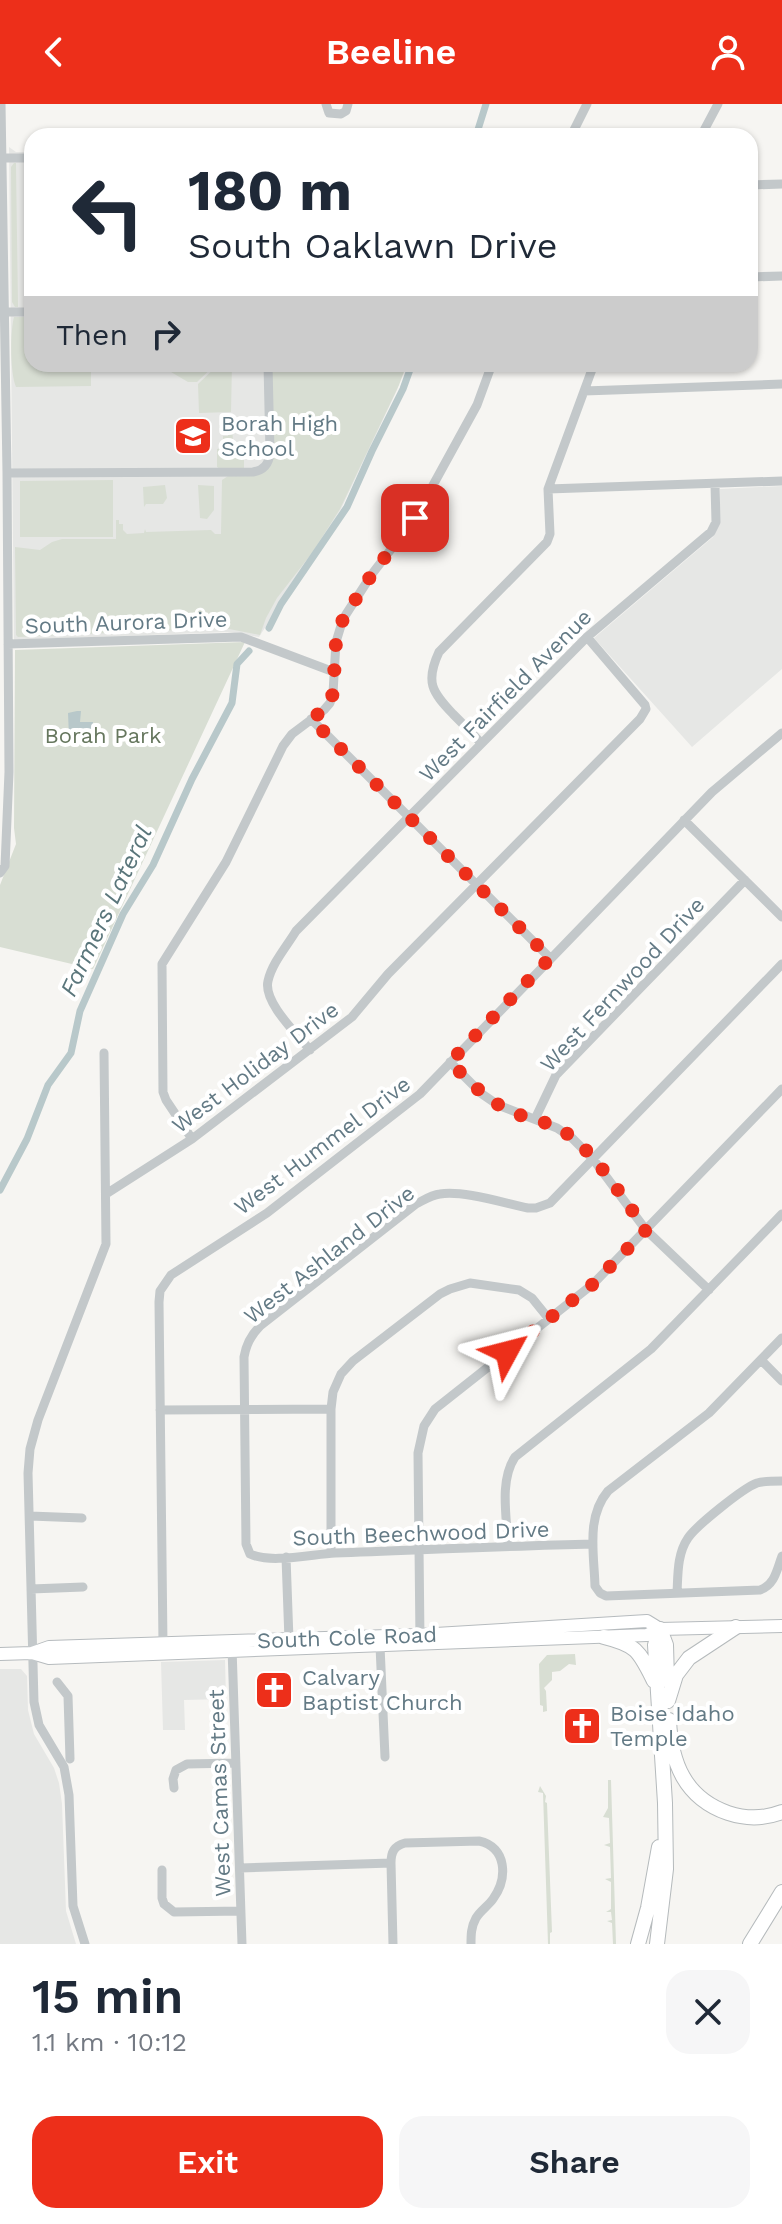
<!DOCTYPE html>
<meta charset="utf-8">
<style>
:root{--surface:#fff;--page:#f6f6f7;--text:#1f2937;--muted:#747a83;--accent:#ed2f1a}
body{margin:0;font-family:"Work Sans",sans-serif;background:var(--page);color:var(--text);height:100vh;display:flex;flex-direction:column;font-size:30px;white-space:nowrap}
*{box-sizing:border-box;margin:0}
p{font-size:26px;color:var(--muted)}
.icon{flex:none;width:44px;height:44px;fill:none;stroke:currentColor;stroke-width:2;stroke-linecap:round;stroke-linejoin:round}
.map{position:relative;height:1840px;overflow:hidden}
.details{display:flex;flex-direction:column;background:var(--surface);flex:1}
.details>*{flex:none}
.guide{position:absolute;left:24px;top:24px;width:734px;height:244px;border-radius:24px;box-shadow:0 2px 6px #0004;background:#fff;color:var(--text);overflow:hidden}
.pin{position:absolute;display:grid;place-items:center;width:68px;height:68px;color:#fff;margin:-34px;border-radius:16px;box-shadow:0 4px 12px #0006}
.me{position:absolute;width:88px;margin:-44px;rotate:52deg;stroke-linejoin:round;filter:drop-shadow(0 0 6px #0008)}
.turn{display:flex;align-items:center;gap:28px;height:168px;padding:0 32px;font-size:36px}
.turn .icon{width:104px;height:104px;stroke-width:2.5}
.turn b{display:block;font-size:56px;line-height:68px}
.then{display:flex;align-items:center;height:76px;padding:0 32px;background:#0003;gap:16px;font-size:30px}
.round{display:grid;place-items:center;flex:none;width:84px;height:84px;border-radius:24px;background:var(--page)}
.head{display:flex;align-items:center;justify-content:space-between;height:136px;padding:0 32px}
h1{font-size:48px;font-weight:600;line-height:60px}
.primary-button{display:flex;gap:16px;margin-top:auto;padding:16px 32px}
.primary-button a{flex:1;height:92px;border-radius:24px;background:var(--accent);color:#fff;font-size:32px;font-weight:600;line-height:92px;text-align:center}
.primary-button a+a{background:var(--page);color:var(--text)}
header{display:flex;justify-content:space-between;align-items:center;height:104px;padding:0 32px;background:var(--accent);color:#fff;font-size:36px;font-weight:600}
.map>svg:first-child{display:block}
</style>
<header><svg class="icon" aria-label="back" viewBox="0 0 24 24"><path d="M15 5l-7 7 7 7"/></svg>Beeline<svg class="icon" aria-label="person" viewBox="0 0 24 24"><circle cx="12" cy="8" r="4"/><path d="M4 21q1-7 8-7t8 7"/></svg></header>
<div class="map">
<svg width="782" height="1840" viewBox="0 0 782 1840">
<rect width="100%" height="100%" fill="#f6f5f2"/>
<path fill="#e6e7e5" d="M 9,43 L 16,48 L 32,48 L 32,260 L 405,260 L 397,286 L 341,405 L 259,533 L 228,528 L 14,536 Z
M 782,382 L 782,565 L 692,643 L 594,534 L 713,433 L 720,418 L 720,385 Z
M 225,1556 L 226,1595 L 184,1596 L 185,1626 L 163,1626 L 161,1558 Z
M 0,1565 L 21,1565 L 27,1572 L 28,1606 L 34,1630 L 54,1664 L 59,1679 L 62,1700 L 66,1807 L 76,1840 L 0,1840 Z"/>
<path fill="#d8ded3" d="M 14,59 L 16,59 L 18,203 L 15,203 L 12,198 L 11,63 Z
M 14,213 L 32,213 L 32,260 L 91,260 L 91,282 L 16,283 C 10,269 10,228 14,213 Z
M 171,260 L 216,260 L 197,278 L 188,278 L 171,268 Z
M 219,260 L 232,260 L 231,308 L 199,309 L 198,280 Z
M 272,260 L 407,260 L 399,281 L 340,405 L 312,449 L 277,494 L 266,514 L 260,531 L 224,524 L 18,533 L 16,531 L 15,443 L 40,446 L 52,438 L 62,435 L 116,435 L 116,416 L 119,416 L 119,420 L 123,420 L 123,426 L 127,430 L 144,429 L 145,425 L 146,428 L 211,426 L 215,430 L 221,430 L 222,376 L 228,372 L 266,367 Z
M 228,311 L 232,312 L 233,341 L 244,343 L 244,365 L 220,365 L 217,363 L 217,345 L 228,344 L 228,336 L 223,335 L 223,332 L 228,332 L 228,324 L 219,324 L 219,321 L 228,321 Z
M 113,376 L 113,433 L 20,433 L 20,377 Z
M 165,381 L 167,394 L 163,400 L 146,400 L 144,403 L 143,383 Z
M 198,381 L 214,382 L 214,406 L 207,415 L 200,414 Z
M 245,538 L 93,865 L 0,843 L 0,781 L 16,740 L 14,724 L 15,546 Z
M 575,1550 L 576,1561 L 569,1560 L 560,1567 L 552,1568 L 552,1576 L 544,1584 L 546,1587 L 547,1607 L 543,1608 L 543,1602 L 540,1601 L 539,1560 L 547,1551 Z
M 608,1676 L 611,1676 L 616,1840 L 613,1840 L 612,1819 L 607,1817 L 612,1816 L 611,1808 L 606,1808 L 611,1805 L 611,1778 L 605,1775 L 611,1774 L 610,1743 L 604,1741 L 610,1739 L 609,1714 L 603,1713 L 608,1704 Z
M 540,1682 L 546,1692 L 545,1698 L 547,1699 L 552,1828 L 550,1829 L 550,1840 L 548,1840 L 543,1689 L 538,1688 Z"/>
<path fill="#b8c8ca" d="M 77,607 L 81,607 L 80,618 L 93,618 L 93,632 L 69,633 L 68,609 Z"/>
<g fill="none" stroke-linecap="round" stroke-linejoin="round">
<path stroke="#b8c8ca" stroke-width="7" d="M 476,32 L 486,0
M 269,524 L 281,500 L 347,403 L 372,347 L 403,285 L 412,260
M 0,1086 L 27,1035 L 48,981 L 71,949 L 80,907 L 123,810 L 153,761 L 192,675 L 232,599 L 237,560 L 249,547"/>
<defs>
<path id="major" d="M 32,1549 L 49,1554 L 647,1531 L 660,1525 L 782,1522
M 0,1550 L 32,1549 L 49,1543 L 419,1531 L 647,1517 L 660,1525"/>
<path id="highway" d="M 660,1525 L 666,1541 L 667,1576
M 604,1533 C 637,1541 639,1547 654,1577
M 668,1597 L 676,1571 L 689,1554 L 736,1523
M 669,1616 C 671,1659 685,1694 728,1709 C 746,1715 764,1715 782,1708
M 638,1840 L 648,1804 L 659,1743
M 657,1840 L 666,1765 L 665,1699 L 655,1541 L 660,1525
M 750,1840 L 782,1788"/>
</defs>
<use href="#major" stroke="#b6bbbe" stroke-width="14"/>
<use href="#highway" stroke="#b5babc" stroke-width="16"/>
<path stroke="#c3c8ca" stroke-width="9" d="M 326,0 L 329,9 L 341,10 L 346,7 L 348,0
M 571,32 L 587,0
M 701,32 L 718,0
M 2,54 L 32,54
M 750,81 L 782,80
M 750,173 L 782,172
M 4,208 L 32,208
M 584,287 L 782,280
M 7,369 L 253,368 C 264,366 269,360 270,349 L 268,260
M 548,385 L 782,377
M 8,540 L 241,533 L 334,568
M 311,615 L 550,854
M 481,639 C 472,629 463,620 453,610 C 432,588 425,578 439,548 L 547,438 L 550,430 L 548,385 L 594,260
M 684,716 L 782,813
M 0,769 L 5,762 L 9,668 L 7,369 L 1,0
M 310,946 C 297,930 263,898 268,877 C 272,859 287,842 296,827 L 587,533 L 711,428 L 716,418 L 715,380
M 450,958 L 482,990 L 498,1001 L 557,1024 L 572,1034 L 593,1055 L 646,1126 L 709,1186
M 535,1015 L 556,971 L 745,776
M 192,1035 L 166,996 L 163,988 L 162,860 L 226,758 L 283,642 L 292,630 L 324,606 L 330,599 L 333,589 L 336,538 L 343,515 L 372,470 L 415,414 L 477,301 L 492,260
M 106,1090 L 192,1035 L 352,913 L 388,870 L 640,615 L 646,605 L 645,601 L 587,533
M 782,1234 L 709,1309 L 608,1387 C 586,1413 594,1449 595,1482 L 600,1489 L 606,1492 L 760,1486 C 775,1481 777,1465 782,1452
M 761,1256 L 782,1277
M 160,1306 L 331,1305
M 30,1412 L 82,1414
M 593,1440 C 507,1442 421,1446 335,1449 C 313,1450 270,1460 250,1450 L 246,1440 L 244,1253 C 246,1240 251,1231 260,1222 L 416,1100 C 424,1096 431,1091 440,1090 C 462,1086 504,1099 528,1104 L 536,1104 L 550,1099 L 782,860
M 508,1442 C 507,1414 499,1377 515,1353 L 651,1245 L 782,1110
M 331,1449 L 331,1305 L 333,1288 L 341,1270 L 353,1257 L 440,1190 L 450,1185 L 470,1179 L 519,1186 L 532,1194 L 549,1215
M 286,1453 L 289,1536
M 31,1485 L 83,1483
M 677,1489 C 678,1471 677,1450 688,1434 C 696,1422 743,1384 757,1379 C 765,1377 774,1377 782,1377
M 420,1536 L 418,1349 L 424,1322 L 435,1305 L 593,1180 L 782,985
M 163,1540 L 159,1198 L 160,1187 L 171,1171 L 267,1109 L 420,990 L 712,688 L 782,629
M 380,1542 L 385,1653
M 232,1544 L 242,1840
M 57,1578 L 68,1592 L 70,1655
M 174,1684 L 173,1675 L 176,1666 L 187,1660 L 236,1659
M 391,1759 L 393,1840
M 240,1764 L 391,1759 C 391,1748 394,1742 405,1739 L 479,1737 C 507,1743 508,1774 493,1795 C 488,1802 480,1807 476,1814 C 471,1823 471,1831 471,1840
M 162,1766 L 162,1794 L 164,1800 L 174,1808 L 241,1807
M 85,1840 L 73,1802 L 69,1691 L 64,1663 L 39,1621 L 34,1598 L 28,1369 L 30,1345 L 38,1316 L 106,1140 L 104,949"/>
<use href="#major" stroke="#fff" stroke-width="12"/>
<use href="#highway" stroke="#fff" stroke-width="14"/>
</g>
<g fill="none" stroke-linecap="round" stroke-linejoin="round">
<path stroke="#ed2f1a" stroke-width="14" stroke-dasharray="0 25.2" d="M 415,414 L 372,470 L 343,515 L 336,538 L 333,589 L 330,599 L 324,606 L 311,615 L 550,854 L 450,958 C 471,979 489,999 517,1010 C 533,1016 549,1018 563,1027 C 594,1046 624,1096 646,1126 L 593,1180 L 507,1248"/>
</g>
<defs>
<symbol id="school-square" viewBox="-11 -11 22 22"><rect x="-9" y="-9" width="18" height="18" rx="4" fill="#ed2f1a" stroke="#fff"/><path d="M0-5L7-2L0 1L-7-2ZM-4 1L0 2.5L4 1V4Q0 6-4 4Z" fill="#fff"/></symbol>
<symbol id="church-square" viewBox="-11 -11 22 22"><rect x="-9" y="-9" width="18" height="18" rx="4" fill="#ed2f1a" stroke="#fff"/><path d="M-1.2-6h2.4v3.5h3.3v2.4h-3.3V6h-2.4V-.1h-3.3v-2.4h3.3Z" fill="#fff"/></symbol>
</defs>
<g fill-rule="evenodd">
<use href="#school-square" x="171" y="310" width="44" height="44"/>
<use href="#church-square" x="252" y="1564" width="44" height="44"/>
<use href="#church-square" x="560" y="1600" width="44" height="44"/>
</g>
<g text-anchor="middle" stroke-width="8" stroke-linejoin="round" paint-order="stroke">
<g font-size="22" fill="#637a85" stroke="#fff" text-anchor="start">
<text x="221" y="327">Borah High<tspan x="221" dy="25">School</tspan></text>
<text x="302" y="1581">Calvary<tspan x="302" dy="25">Baptist Church</tspan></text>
<text x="610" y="1617">Boise Idaho<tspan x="610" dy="25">Temple</tspan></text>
</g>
<g font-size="22" fill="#637a85" stroke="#fff">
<text transform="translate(126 518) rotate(-2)" y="8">South Aurora Drive</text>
<text transform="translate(505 591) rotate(-45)" y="8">West Fairfield Avenue</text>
<text transform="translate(622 880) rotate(-47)" y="8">West Fernwood Drive</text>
<text transform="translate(255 963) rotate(-37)" y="8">West Holiday Drive</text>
<text transform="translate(322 1041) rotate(-37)" y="8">West Hummel Drive</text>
<text transform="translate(329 1150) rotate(-38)" y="8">West Ashland Drive</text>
<text transform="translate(421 1429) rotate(-2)" y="8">South Beechwood Drive</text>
<text transform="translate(347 1533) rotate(-2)" y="8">South Cole Road</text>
<text transform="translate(219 1689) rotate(-92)" y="8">West Camas Street</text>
</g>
<g font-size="22" fill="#66775e" stroke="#fff">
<text x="103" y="639">Borah Park</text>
</g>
<g font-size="24" font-style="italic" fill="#5a767b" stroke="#fff">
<text transform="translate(106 807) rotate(-65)" y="8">Farmers Lateral</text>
</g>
</g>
</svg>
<div class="pin" style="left:415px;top:414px;background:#d93025"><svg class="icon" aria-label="arrive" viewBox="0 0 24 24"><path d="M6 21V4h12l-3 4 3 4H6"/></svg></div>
<svg class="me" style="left:507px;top:1248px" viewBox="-20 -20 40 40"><path d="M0-17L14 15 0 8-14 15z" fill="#ed2f1a" stroke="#fff" stroke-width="4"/></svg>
<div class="guide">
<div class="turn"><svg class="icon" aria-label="left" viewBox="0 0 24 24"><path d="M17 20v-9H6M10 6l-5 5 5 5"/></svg><div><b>180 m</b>South Oaklawn Drive</div></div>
<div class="then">Then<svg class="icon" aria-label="right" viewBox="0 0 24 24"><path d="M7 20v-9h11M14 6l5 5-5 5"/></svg></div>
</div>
</div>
<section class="details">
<div class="head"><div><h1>15 min</h1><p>1.1 km · 10:12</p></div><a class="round"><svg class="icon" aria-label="close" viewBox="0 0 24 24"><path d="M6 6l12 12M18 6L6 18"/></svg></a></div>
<div class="primary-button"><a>Exit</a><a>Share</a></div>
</section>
